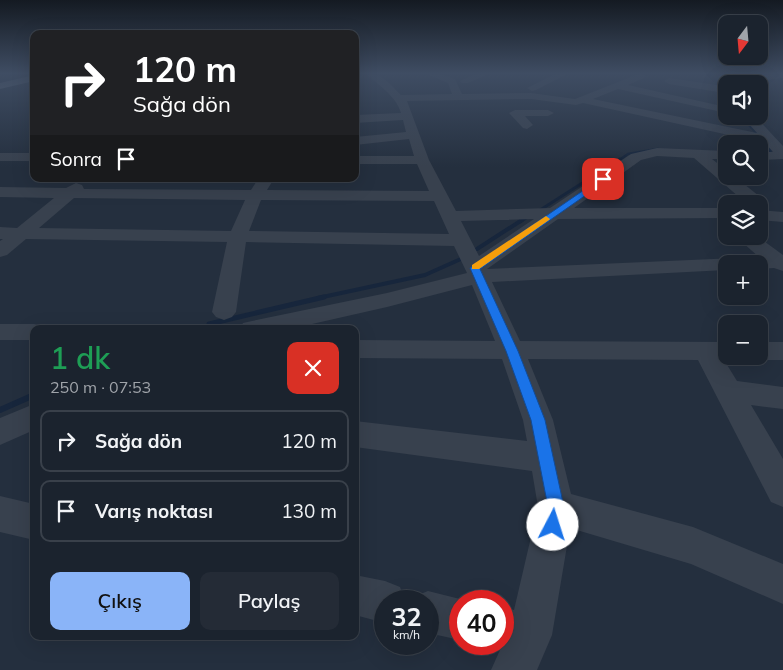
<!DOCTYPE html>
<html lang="tr">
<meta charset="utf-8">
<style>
:root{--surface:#1b232e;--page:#242b36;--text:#f1f3f6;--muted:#a0a4aa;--line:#39404a;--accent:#8ab4f8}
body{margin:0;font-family:Mulish,sans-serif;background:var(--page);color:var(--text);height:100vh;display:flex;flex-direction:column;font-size:19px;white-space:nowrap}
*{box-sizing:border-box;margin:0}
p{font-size:16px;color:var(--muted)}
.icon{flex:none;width:28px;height:28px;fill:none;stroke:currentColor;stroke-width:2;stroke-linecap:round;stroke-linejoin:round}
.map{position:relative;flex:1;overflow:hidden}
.panel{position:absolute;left:30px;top:325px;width:329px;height:315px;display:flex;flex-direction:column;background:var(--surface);border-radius:10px;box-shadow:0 5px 20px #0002,0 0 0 1px var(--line)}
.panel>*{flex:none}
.hud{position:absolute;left:30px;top:30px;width:329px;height:152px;border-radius:10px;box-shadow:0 5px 20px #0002,0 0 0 1px var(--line);background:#202124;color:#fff;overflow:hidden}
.needle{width:32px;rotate:196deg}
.controls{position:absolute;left:718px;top:15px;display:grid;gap:10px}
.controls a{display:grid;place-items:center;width:50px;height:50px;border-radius:10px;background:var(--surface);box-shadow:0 5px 20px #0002,0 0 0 1px var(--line);font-size:25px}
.speed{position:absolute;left:374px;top:590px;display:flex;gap:10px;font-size:25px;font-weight:700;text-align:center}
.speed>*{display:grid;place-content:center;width:65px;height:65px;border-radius:50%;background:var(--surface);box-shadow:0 5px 20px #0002,0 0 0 1px var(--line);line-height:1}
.speed small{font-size:12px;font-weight:400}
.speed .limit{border:8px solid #d22;background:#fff;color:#111}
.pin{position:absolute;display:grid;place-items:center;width:42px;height:42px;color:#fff;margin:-21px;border-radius:10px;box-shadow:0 2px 8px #0006}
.me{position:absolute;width:55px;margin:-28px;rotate:5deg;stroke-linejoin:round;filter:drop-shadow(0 0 4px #0008)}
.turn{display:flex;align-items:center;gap:18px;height:105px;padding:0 20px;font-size:22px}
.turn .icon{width:65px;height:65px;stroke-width:2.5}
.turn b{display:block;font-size:35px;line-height:42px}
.then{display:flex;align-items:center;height:48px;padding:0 20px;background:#0003;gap:10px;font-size:19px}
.round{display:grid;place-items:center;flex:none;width:52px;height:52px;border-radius:10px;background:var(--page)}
.summary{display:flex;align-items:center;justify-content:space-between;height:85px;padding:0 20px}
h1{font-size:30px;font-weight:600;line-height:38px;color:#1e9e55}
.primary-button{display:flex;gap:10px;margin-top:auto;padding:10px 20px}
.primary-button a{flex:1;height:58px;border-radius:10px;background:var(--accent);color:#111;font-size:20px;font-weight:600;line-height:58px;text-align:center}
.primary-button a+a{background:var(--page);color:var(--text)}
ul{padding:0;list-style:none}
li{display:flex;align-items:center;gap:15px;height:62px;margin:0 10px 8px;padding:0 10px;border:2px solid var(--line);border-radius:10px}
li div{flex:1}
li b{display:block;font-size:19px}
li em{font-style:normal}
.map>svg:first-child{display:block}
</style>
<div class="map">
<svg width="783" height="670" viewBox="0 0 783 670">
<rect width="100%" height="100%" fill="#242f3e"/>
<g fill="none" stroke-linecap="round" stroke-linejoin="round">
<path stroke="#17263c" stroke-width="2" d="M 715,87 L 716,83 L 727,79
M 715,88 L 726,101"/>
<path stroke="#17263c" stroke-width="2.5" d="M 741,116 L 758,135
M 759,153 L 769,153 L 771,150 L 762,140
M 618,161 L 628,154 L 658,149"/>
<path stroke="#17263c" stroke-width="3" d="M 537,212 L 620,159
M 520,222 L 529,216"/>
<path stroke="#17263c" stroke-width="4" d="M 477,249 L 522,220
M 318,298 L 425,275 L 463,258"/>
<path stroke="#17263c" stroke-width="5" d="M 209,324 L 324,297"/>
<path stroke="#17263c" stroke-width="6" d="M 0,410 L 34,395"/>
<path fill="#38414e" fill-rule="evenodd" d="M 0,73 L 5,73 L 1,76 Z
M 366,73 C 382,73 390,84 401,95 L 452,94 L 448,83 L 424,73 L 437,73 L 455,79 L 462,94 L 531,93 L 575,99 L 641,73 L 646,76 L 644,78 L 628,85 L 726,107 L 726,113 L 618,89 L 593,99 L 757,133 L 742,116 L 755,116 L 783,146 L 783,159 L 759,160 L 759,152 L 773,152 L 765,143 L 583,103 L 576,105 L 531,99 L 407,101 L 429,160 L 456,211 L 550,208 L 631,154 L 657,148 L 726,151 L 726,159 L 712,159 L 726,170 L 726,176 L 734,176 L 764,200 L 767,204 L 764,208 L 759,209 L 759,204 L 747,204 L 694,158 L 657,156 L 641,160 L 574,208 L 726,208 L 726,218 L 558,219 L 487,269 L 759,257 L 735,236 L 757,236 L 783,255 L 783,271 L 774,268 L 759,269 L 759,264 L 726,264 L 726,270 L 492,282 L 520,341 L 726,342 L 726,356 L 736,356 L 724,360 L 737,381 L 783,387 L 783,409 L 751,405 L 783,459 L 783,507 L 771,502 L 698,360 L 528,359 L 553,420 L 571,494 L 693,527 L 783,564 L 783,604 L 691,564 L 570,528 L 552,635 L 537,670 L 491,670 L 500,650 L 487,644 L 502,644 L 502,608 L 514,610 L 538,507 L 532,471 L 355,447 L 355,421 L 527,441 L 523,420 L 502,359 L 355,358 L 355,340 L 495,341 L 472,285 L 387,307 L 290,329 L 240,329 L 243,323 L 252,321 L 387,293 L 467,273 L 454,246 L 246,242 L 236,312 L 232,317 L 224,320 L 216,317 L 212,312 L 227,242 L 26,239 L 7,255 L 0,257 L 0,241 L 3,239 L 0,239 L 0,227 L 17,228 L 54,198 L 0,197 L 0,187 L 66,188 L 76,183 L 82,185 L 84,189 L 251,190 L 258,179 L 270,179 L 272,182 L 267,190 L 429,191 L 417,164 L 355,164 L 355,156 L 414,156 L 409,139 L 355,145 L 355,137 L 406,132 L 403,120 L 355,123 L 355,115 L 401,113 C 395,94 378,86 366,73 ZM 74,198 L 245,200 L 231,231 L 39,228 ZM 261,200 L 434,201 L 449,234 L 249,231 ZM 534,219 L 479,256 L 461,221 Z
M 478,73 L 491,73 L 468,83 L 462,83 L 460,81 Z
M 557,73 L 569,73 L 536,90 L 532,91 L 527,88 Z
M 783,73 L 783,78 L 726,84 L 726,97 L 718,92 L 669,84 L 664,81 L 669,78 L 717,85 L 719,82 L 732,77 Z
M 515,110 L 548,110 L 554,113 L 548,116 L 525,116 L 533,125 L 527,129 L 523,128 L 509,113 Z
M 0,153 L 34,153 L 34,161 L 0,161 Z
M 759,210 L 783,212 L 783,222 L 759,220 Z
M 0,324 L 34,324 L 43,326 L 44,329 L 34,329 L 34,340 L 0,340 Z
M 759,342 L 783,342 L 783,360 L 759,360 L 750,358 L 759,356 Z
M 34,404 L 34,430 L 0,445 L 0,418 Z
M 0,496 L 34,504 L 34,540 L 0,532 Z
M 355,575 L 385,581 L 400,587 L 405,601 L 385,601 L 385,623 L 355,615 Z
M 428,591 L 468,601 L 460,601 L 460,640 L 428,633 L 428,601 L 412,601 L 413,597 Z"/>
<path fill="#56606e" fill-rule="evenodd" d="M 34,75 L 34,81 L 0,89 L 0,83 Z"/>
</g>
<linearGradient id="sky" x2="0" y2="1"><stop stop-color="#141a22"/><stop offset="0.44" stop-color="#3f4d63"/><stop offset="1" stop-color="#3f4d63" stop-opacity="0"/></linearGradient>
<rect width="783" height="167" fill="url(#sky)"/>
<path fill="#1a73e8" stroke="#114b97" d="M 603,177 L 607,179 L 606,181 L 480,269 L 518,351 L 545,420 L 564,507 L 559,531 L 553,534 L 547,531 L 544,525 L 548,507 L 531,420 L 506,351 L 470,268 Z"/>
<path fill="#f59e0b" d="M 546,216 L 550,219 L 549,220 L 479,269 L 472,269 L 472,265 Z"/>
</svg>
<div class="controls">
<a><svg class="needle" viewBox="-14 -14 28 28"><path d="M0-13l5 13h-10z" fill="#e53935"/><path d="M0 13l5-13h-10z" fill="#a0a4aa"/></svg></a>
<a><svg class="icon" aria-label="sound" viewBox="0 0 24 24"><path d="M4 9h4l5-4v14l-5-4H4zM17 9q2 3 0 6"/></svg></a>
<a><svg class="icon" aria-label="search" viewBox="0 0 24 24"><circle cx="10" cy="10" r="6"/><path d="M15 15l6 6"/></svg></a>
<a><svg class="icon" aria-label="layers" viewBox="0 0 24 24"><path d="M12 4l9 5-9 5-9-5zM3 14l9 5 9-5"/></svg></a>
<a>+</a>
<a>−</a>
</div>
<div class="speed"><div>32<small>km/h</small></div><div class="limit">40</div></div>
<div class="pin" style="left:603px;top:179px;background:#d93025"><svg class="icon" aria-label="arrive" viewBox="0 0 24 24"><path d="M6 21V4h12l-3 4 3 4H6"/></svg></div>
<svg class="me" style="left:553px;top:525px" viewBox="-20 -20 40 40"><circle r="19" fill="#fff"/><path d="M0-13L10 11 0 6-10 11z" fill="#1a73e8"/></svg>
<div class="hud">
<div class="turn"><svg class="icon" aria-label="right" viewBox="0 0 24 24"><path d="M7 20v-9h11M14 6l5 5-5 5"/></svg><div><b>120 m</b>Sağa dön</div></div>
<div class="then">Sonra<svg class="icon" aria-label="arrive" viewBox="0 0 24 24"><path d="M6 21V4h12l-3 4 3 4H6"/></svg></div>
</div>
<section class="panel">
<div class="summary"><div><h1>1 dk</h1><p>250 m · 07:53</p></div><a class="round" style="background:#d93025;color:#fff"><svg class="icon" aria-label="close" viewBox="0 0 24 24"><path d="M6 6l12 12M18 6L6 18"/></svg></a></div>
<ul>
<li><svg class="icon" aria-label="right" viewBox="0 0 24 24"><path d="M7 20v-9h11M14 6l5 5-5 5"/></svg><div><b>Sağa dön</b></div><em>120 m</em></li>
<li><svg class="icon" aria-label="arrive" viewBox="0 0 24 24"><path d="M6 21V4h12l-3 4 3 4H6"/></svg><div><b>Varış noktası</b></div><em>130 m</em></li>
</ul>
<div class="primary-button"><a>Çıkış</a><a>Paylaş</a></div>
</section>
</div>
